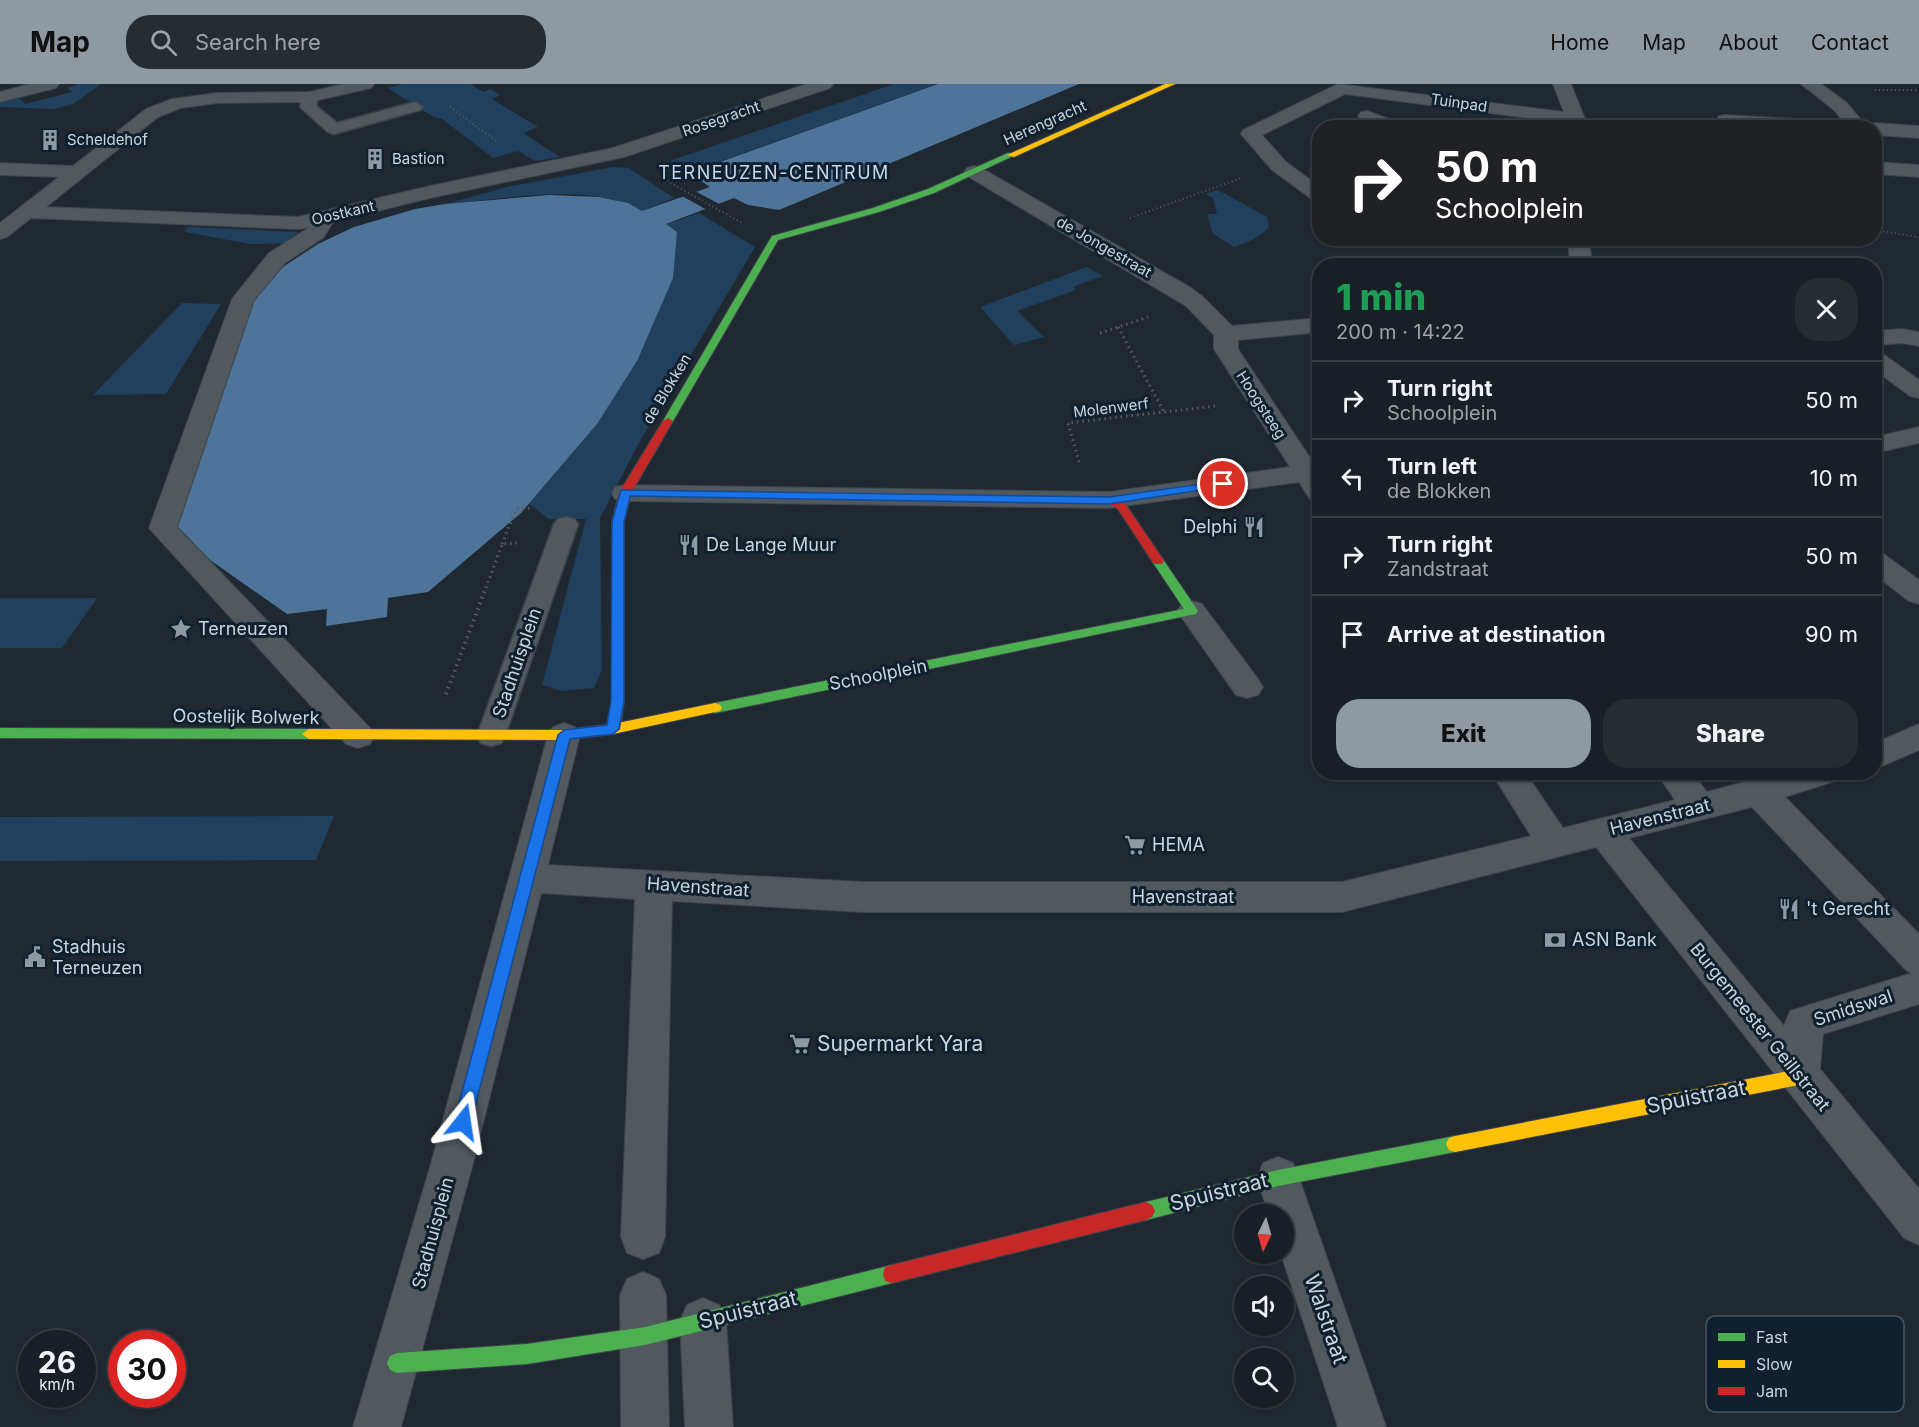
<!DOCTYPE html>
<meta charset="utf-8">
<style>
:root{--surface:#181f26;--page:#252c32;--text:#f1f3f6;--muted:#9fa2a7;--line:#363d43;--accent:#8f99a2}
body{margin:0;font-family:Inter,sans-serif;background:var(--page);color:var(--text);height:100vh;display:flex;flex-direction:column;font-size:22px;white-space:nowrap}
*{box-sizing:border-box;margin:0}
p{font-size:20px;color:var(--muted)}
.icon{flex:none;width:33px;height:33px;fill:none;stroke:currentColor;stroke-width:2;stroke-linecap:round;stroke-linejoin:round}
.map{position:relative;flex:1;overflow:hidden}
.side{position:absolute;left:1312px;top:174px;width:570px;height:522px;display:flex;flex-direction:column;background:var(--surface);border-radius:24px;box-shadow:0 2px 4px #0004,0 0 0 2px var(--line)}
.side>*{flex:none}
.top-card{position:absolute;left:1312px;top:36px;width:570px;height:126px;border-radius:24px;box-shadow:0 2px 4px #0004,0 0 0 2px var(--line);background:#202124;color:#fff;overflow:hidden}
.needle{width:39px;rotate:185deg}
.buttons{position:absolute;left:1234px;top:1120px;display:grid;gap:12px}
.buttons a{display:grid;place-items:center;width:60px;height:60px;border-radius:50%;background:var(--surface);box-shadow:0 2px 4px #0004,0 0 0 2px var(--line);font-size:30px}
.speed{position:absolute;left:18px;top:1246px;display:flex;gap:12px;font-size:30px;font-weight:700;text-align:center}
.speed>*{display:grid;place-content:center;width:78px;height:78px;border-radius:50%;background:var(--surface);box-shadow:0 2px 4px #0004,0 0 0 2px var(--line);line-height:1}
.speed small{font-size:15px;font-weight:400}
.speed .limit{border:9px solid #d22;background:#fff;color:#111}
.pin{position:absolute;display:grid;place-items:center;width:51px;height:51px;color:#fff;margin:-26px;border:3px solid #fff;border-radius:50%;box-shadow:0 2px 6px #0007}
.me{position:absolute;width:66px;margin:-33px;rotate:15deg;stroke-linejoin:round;filter:drop-shadow(0 0 4px #0008)}
.turn{display:flex;align-items:center;gap:21px;height:126px;padding:0 24px;font-size:27px}
.turn .icon{width:78px;height:78px;stroke-width:2.5}
.turn b{display:block;font-size:42px;line-height:51px}
.round{display:grid;place-items:center;flex:none;width:63px;height:63px;border-radius:24px;background:var(--page)}
.summary{display:flex;align-items:center;justify-content:space-between;height:102px;padding:0 24px}
h1{font-size:36px;font-weight:800;line-height:45px;color:#1e9e55}
.action{display:flex;gap:12px;margin-top:auto;padding:12px 24px}
.action a{flex:1;height:69px;border-radius:24px;background:var(--accent);color:#111;font-size:24px;font-weight:800;line-height:69px;text-align:center}
.action a+a{background:var(--page);color:var(--text)}
ul{padding:0;list-style:none}
li{display:flex;align-items:center;gap:18px;height:78px;padding:0 24px;border-top:2px solid var(--line)}
li div{flex:1}
li b{display:block;font-size:22px}
li em{font-style:normal}
header{display:flex;align-items:center;gap:36px;box-sizing:border-box;height:84px;padding:0 30px;background:var(--accent);color:#111}
header strong{font-size:28px}
nav{display:flex;gap:33px;margin-inline-start:auto;font-size:21px}
.search{width:420px;height:54px;background:var(--page);display:flex;align-items:center;gap:15px;box-sizing:border-box;padding:0 21px;border-radius:24px;color:var(--muted);font-size:22px}
.map>svg:first-child{display:block}
</style>
<header>
<strong>Map</strong>
<div class="search"><svg class="icon" aria-label="search" viewBox="0 0 24 24"><circle cx="10" cy="10" r="6"/><path d="M15 15l6 6"/></svg>Search here</div>
<nav><a>Home</a><a>Map</a><a>About</a><a>Contact</a></nav>
</header>
<div class="map">
<svg width="1919" height="1343" viewBox="0 0 1919 1343">
<rect width="100%" height="100%" fill="#202932"/>
<path fill="#20405d" d="M 78,0 L 101,0 L 73,20 L 54,25 L 0,23 L 0,18 L 19,14 L 25,20 L 72,8 L 68,4 Z
M 403,0 L 470,0 L 483,8 L 490,5 L 500,11 L 492,15 L 538,43 L 523,49 L 560,73 L 535,77 L 518,67 L 493,74 L 442,35 L 432,32 L 388,4 Z
M 894,0 L 937,0 L 679,92 L 658,81 Z
M 613,83 L 629,84 L 674,114 L 642,127 C 588,96 505,116 445,120 L 507,103 Z
M 1218,106 L 1267,133 L 1269,143 C 1260,154 1248,158 1234,163 L 1213,150 L 1207,130 L 1217,130 L 1213,114 L 1206,110 Z
M 699,129 L 755,163 L 640,357 L 600,434 L 602,586 L 594,604 L 562,607 L 542,601 L 586,435 L 549,435 L 529,420 L 597,340 L 674,170 L 677,148 L 665,141 Z
M 187,143 L 298,148 L 290,159 L 250,160 L 185,148 Z
M 1087,183 L 1103,192 L 1073,203 L 1076,206 L 1017,227 L 1044,253 L 1014,261 L 980,223 Z
M 182,219 L 221,220 L 166,310 L 93,311 Z
M 0,514 L 97,514 L 62,564 L 0,564 Z
M 334,732 L 316,776 L 0,777 L 0,733 Z"/>
<path fill="#4e7599" d="M 938,0 L 1079,0 L 779,126 L 748,121 L 734,114 L 666,140 L 677,148 L 673,194 L 637,277 L 597,340 L 521,429 L 428,508 L 388,514 L 387,533 L 326,542 L 327,525 L 287,530 L 180,455 L 175,444 L 253,216 L 266,194 L 318,160 L 354,143 L 415,125 L 445,120 L 549,111 L 599,113 L 628,119 L 642,127 L 710,103 L 701,97 L 706,83 Z"/>
<path fill="#202932" d="M 693,106 L 723,122 L 709,127 L 680,111 Z"/>
<g fill="none" stroke-linecap="round" stroke-linejoin="round">
<defs>
<path id="lane" d="M 310,8 L 318,13 L 316,22 L 337,39 L 415,18 L 423,23 L 420,26 L 334,50 L 328,48 L 300,23 L 302,13 Z
M 566,433 L 574,435 L 578,440 L 505,652 L 501,659 L 491,662 L 481,659 L 477,652 L 554,440 L 558,435 Z"/>
<path id="street" d="M 29,0 L 59,0 L 56,4 L 0,18 L 0,8 Z
M 343,0 L 374,0 L 371,4 L 310,18 L 217,19 L 181,24 L 158,33 L 46,123 L 298,133 L 430,102 L 613,64 L 807,0 L 833,0 L 830,4 L 624,73 L 430,114 L 333,138 L 323,154 L 285,179 L 254,216 L 177,443 L 370,644 L 374,652 L 370,660 L 358,664 L 346,660 L 149,444 L 232,215 L 269,169 L 310,143 L 298,145 L 31,134 L 7,153 L 0,155 L 0,139 L 59,93 L 0,91 L 0,79 L 73,82 L 146,25 L 172,15 L 217,9 L 310,8 Z
M 1338,0 L 1564,28 L 1553,0 L 1571,0 L 1585,35 L 1585,44 L 1567,44 L 1567,39 L 1345,10 L 1262,51 L 1286,78 L 1320,103 L 1320,118 L 1313,116 L 1272,86 L 1241,50 L 1243,46 Z
M 1801,0 L 1821,0 L 1846,18 L 1867,43 L 1875,39 L 1919,42 L 1919,54 L 1875,51 L 1875,44 L 1755,44 L 1719,40 L 1716,36 L 1719,32 L 1725,31 L 1844,38 L 1834,26 Z
M 1367,27 L 1403,40 L 1405,44 C 1390,44 1368,46 1358,32 L 1361,28 Z
M 1875,78 L 1919,81 L 1919,93 L 1875,90 Z
M 974,82 L 981,84 L 1188,202 L 1202,212 L 1232,242 L 1320,234 L 1320,248 L 1238,256 L 1238,265 L 1320,389 L 1320,417 L 1310,415 L 1299,398 L 1109,424 L 625,417 L 615,415 L 612,409 L 615,403 L 625,401 L 1109,408 L 1290,383 L 1214,265 L 1214,251 L 1186,222 L 967,92 L 964,88 L 967,84 Z
M 1568,154 L 1589,154 L 1592,182 L 1570,182 Z
M 1902,245 L 1919,248 L 1919,262 L 1902,259 L 1875,261 L 1875,247 Z
M 1875,268 L 1883,270 L 1919,296 L 1919,314 L 1910,312 L 1875,286 Z
M 1919,343 L 1919,359 L 1875,369 L 1875,353 Z
M 1875,468 L 1885,471 L 1919,496 L 1919,520 L 1909,517 L 1875,491 Z
M 1192,517 L 1202,520 L 1258,595 L 1263,603 L 1258,611 L 1247,614 L 1236,611 L 1182,534 L 1177,527 L 1182,520 Z
M 564,639 L 575,643 L 580,651 L 548,781 L 863,798 L 1342,798 L 1531,752 L 1491,688 L 1525,688 L 1563,744 L 1675,716 L 1656,688 L 1691,688 L 1707,708 L 1781,688 L 1839,688 L 1835,697 L 1785,713 L 1919,850 L 1919,920 L 1823,950 L 1820,985 L 1919,1105 L 1919,1161 L 1904,1154 L 1596,763 L 1342,828 L 863,828 L 672,817 L 665,1153 L 659,1169 L 643,1175 L 627,1169 L 621,1153 L 635,815 L 541,809 L 472,1083 L 401,1343 L 353,1343 L 430,1083 L 548,651 L 553,643 ZM 1752,723 L 1906,886 L 1912,889 L 1790,927 L 1784,942 L 1629,754 Z
M 1919,640 L 1919,666 L 1875,685 L 1875,659 Z
M 1278,1073 L 1293,1079 L 1299,1094 L 1386,1343 L 1338,1343 L 1281,1170 L 1284,1170 L 1284,1131 L 1269,1131 L 1257,1094 L 1263,1079 Z
M 643,1188 L 659,1195 L 666,1211 L 669,1343 L 621,1343 L 620,1211 L 627,1195 Z
M 703,1214 L 719,1221 L 726,1237 L 733,1343 L 685,1343 L 680,1237 L 687,1221 Z"/>
<path id="fast" d="M 1008,69 L 1015,71 L 934,109 L 879,128 L 778,156 L 673,337 L 668,340 L 664,339 L 663,337 L 772,152 L 873,124 L 928,105 Z
M 1158,473 L 1162,474 L 1196,524 L 1198,527 L 1196,530 L 715,629 L 708,624 L 715,619 L 1184,525 L 1152,477 Z
M 0,644 L 309,645 L 316,650 L 309,655 L 0,654 Z
M 1455,1052 L 1461,1054 L 1464,1060 L 1461,1066 L 1455,1068 L 1278,1102 L 1146,1136 L 1140,1133 L 1137,1127 L 1140,1121 L 1146,1118 L 1278,1086 Z
M 892,1181 L 899,1183 L 901,1190 L 899,1197 L 892,1199 L 645,1261 L 527,1280 L 397,1289 L 390,1286 L 387,1279 L 390,1272 L 397,1269 L 527,1260 L 645,1243 Z"/>
<path id="slow" d="M 1165,0 L 1175,0 L 1014,73 L 1007,71 Z
M 715,619 L 720,621 L 722,624 L 720,627 L 613,650 L 564,656 L 309,655 L 302,650 L 309,645 L 564,646 L 613,640 Z
M 1799,985 L 1805,988 L 1807,993 L 1805,998 L 1799,1001 L 1455,1068 L 1449,1066 L 1446,1060 L 1449,1054 L 1455,1052 Z"/>
<path id="jam" d="M 668,334 L 673,337 L 631,409 L 624,438 L 624,617 L 620,645 L 613,650 L 606,645 L 612,617 L 612,438 L 619,409 L 663,337 Z
M 1109,413 L 1126,421 L 1164,477 L 1162,480 L 1154,480 L 1118,425 L 1103,416 Z
M 1146,1118 L 1152,1121 L 1155,1127 L 1152,1133 L 1146,1136 L 892,1199 L 885,1197 L 883,1190 L 885,1183 L 892,1181 Z"/>
</defs>
<use href="#lane" stroke="#3d454c" stroke-width="3"/>
<use href="#street" stroke="#3d454c" stroke-width="2"/>
<use href="#fast" stroke="#3d454c" stroke-width="2"/>
<use href="#slow" stroke="#3d454c" stroke-width="2"/>
<use href="#jam" stroke="#3d454c" stroke-width="2"/>
<path stroke="#565c62" stroke-width="2" stroke-dasharray="1 3" stroke-linecap="butt" d="M 1875,6 L 1919,6
M 450,23 L 498,58
M 660,93 L 742,139
M 1130,134 L 1241,94
M 1875,146 L 1919,153"/>
<path stroke="#565c62" stroke-width="3" stroke-dasharray="1.5 4" stroke-linecap="butt" d="M 1118,243 L 1164,328
M 1100,249 L 1148,233
M 1079,378 L 1068,339 L 1216,322
M 502,460 L 516,425 L 532,424
M 486,504 L 502,460 L 517,459"/>
<path stroke="#565c62" stroke-width="4" stroke-dasharray="1.5 4.5" stroke-linecap="butt" d="M 446,610 L 486,503"/>
<use href="#lane" fill="#51585e" fill-rule="evenodd"/>
<use href="#street" fill="#51585e" fill-rule="evenodd"/>
<use href="#fast" fill="#4caf50" fill-rule="evenodd"/>
<use href="#slow" fill="#ffc107" fill-rule="evenodd"/>
<use href="#jam" fill="#c62828" fill-rule="evenodd"/>
</g>
<path fill="#1a73e8" stroke="#114b97" stroke-width="1.5" d="M 1223,397 L 1228,400 L 1227,402 L 1109,420 L 630,412 L 624,438 L 624,617 L 619,645 L 613,650 L 570,655 L 471,1038 L 469,1044 L 463,1046 L 457,1044 L 454,1038 L 558,651 L 564,646 L 607,641 L 611,617 L 612,438 L 621,406 L 1109,413 Z"/>
<defs>
<symbol id="building-bare" viewBox="-9 -9 18 18"><path d="M-4-6H4V6H1V3H-1V6H-4ZM-2.5-4.3h1.7v1.8h-1.7ZM.8-4.3h1.7v1.8H.8ZM-2.5-1h1.7V.8h-1.7ZM.8-1h1.7V.8H.8Z" fill="#8f99a2" stroke="#10202e" stroke-width="2.5" paint-order="stroke"/></symbol>
<symbol id="restaurant-bare" viewBox="-9 -9 18 18"><path d="M-5-6h1v4h1v-4h1v4h1v-4h1v5L-1.5 .5V6h-2V.5L-5-1ZM5-6V6H3V1.5H1.5Q1.5-4 5-6Z" fill="#8f99a2" stroke="#10202e" stroke-width="2.5" paint-order="stroke"/></symbol>
<symbol id="sight-bare" viewBox="-9 -9 18 18"><path d="M0-6L1.8-2.2L6-1.7L2.9 1.2L3.7 5.4L0 3.3L-3.7 5.4L-2.9 1.2L-6-1.7L-1.8-2.2Z" fill="#8f99a2" stroke="#10202e" stroke-width="2.5" paint-order="stroke"/></symbol>
<symbol id="supermarket-bare" viewBox="-9 -9 18 18"><path d="M-6-5.5h2.5l.6 2H6L4.5 2H-2.5L-4.4-4H-6ZM-1.5 3.2a1.3 1.3 0 1 0 .1 0ZM3 3.2a1.3 1.3 0 1 0 .1 0Z" fill="#8f99a2" stroke="#10202e" stroke-width="2.5" paint-order="stroke"/></symbol>
<symbol id="bank-bare" viewBox="-9 -9 18 18"><path d="M-6-4H6V4H-6ZM0-2.3a2.3 2.3 0 1 0 0 4.6a2.3 2.3 0 1 0 0-4.6Z" fill="#8f99a2" stroke="#10202e" stroke-width="2.5" paint-order="stroke"/></symbol>
<symbol id="civic-bare" viewBox="-9 -9 18 18"><path d="M-.6-6.5H3V-4.5H.6V-3L4-1V1h2V6H-6V1h2V-1L-.6-3ZM-1.2 2.5V6h2.4V2.5Z" fill="#8f99a2" stroke="#10202e" stroke-width="2.5" paint-order="stroke"/></symbol>
</defs>
<g fill-rule="evenodd">
<use href="#building-bare" x="35" y="41" width="30" height="30"/>
<use href="#building-bare" x="360" y="60" width="30" height="30"/>
<use href="#restaurant-bare" x="1239" y="428" width="30" height="30"/>
<use href="#restaurant-bare" x="674" y="446" width="30" height="30"/>
<use href="#sight-bare" x="166" y="530" width="30" height="30"/>
<use href="#supermarket-bare" x="1120" y="746" width="30" height="30"/>
<use href="#restaurant-bare" x="1774" y="810" width="30" height="30"/>
<use href="#bank-bare" x="1540" y="841" width="30" height="30"/>
<use href="#civic-bare" x="20" y="858" width="30" height="30"/>
<use href="#supermarket-bare" x="785" y="945" width="30" height="30"/>
</g>
<g text-anchor="middle" stroke-width="6" stroke-linejoin="round" paint-order="stroke">
<g font-size="15" fill="#cbd5df" stroke="#10202e">
<text transform="translate(1459 19) rotate(8)" y="5">Tuinpad</text>
<text transform="translate(721 35) rotate(-19)" y="5">Rosegracht</text>
<text transform="translate(1045 39) rotate(-24)" y="5">Herengracht</text>
<text transform="translate(343 129) rotate(-13)" y="5">Oostkant</text>
<text transform="translate(1104 163) rotate(30)" y="5">de Jongestraat</text>
<text transform="translate(667 305) rotate(-59)" y="5">de Blokken</text>
<text transform="translate(1261 321) rotate(57)" y="5">Hoogsteeg</text>
<text transform="translate(1111 324) rotate(-7)" y="5">Molenwerf</text>
</g>
<g font-size="15" fill="#cbd5df" stroke="#10202e" text-anchor="start">
<text x="67" y="61">Scheldehof</text>
<text x="392" y="80">Bastion</text>
</g>
<g font-size="18" letter-spacing="1.5" fill="#c4d9ed" stroke="#10202e">
<text x="774" y="95">TERNEUZEN-CENTRUM</text>
</g>
<g font-size="18" fill="#cbd5df" stroke="#10202e" text-anchor="start">
<text x="1237" y="449" text-anchor="end">Delphi</text>
<text x="706" y="467">De Lange Muur</text>
<text x="198" y="551">Terneuzen</text>
<text x="1152" y="767">HEMA</text>
<text x="1806" y="831">'t Gerecht</text>
<text x="1572" y="862">ASN Bank</text>
<text x="52" y="869">Stadhuis<tspan x="52" dy="21">Terneuzen</tspan></text>
</g>
<g font-size="18" fill="#cbd5df" stroke="#10202e">
<text transform="translate(517 579) rotate(-71)" y="6">Stadhuisplein</text>
<text transform="translate(878 591) rotate(-11)" y="6">Schoolplein</text>
<text transform="translate(246 633) rotate(1)" y="6">Oostelijk Bolwerk</text>
<text transform="translate(1660 733) rotate(-14)" y="6">Havenstraat</text>
<text transform="translate(698 803) rotate(4)" y="6">Havenstraat</text>
<text x="1183" y="819">Havenstraat</text>
<text transform="translate(1853 924) rotate(-18)" y="6">Smidswal</text>
<text transform="translate(1760 943) rotate(51)" y="6">Burgemeester Geillstraat</text>
<text transform="translate(433 1149) rotate(-75)" y="6">Stadhuisplein</text>
</g>
<g font-size="21" fill="#cbd5df" stroke="#10202e" text-anchor="start">
<text x="817" y="967">Supermarkt Yara</text>
</g>
<g font-size="21" fill="#cbd5df" stroke="#10202e">
<text transform="translate(1696 1013) rotate(-11)" y="7">Spuistraat</text>
<text transform="translate(1219 1108) rotate(-14)" y="7">Spuistraat</text>
<text transform="translate(748 1226) rotate(-14)" y="7">Spuistraat</text>
<text transform="translate(1326 1235) rotate(71)" y="7">Walstraat</text>
</g>
</g>
<rect x="1706" y="1232" width="198" height="96" rx="9" fill="#10202e" stroke="#485663" stroke-width="1.5"/>
<rect x="1718" y="1249" width="27" height="8" fill="#4caf50"/>
<rect x="1718" y="1276" width="27" height="8" fill="#ffc107"/>
<rect x="1718" y="1303" width="27" height="8" fill="#c62828"/>
<g font-size="16" fill="#cbd5df">
<text x="1756" y="1259">Fast</text>
<text x="1756" y="1286">Slow</text>
<text x="1756" y="1313">Jam</text>
</g>
</svg>
<div class="buttons">
<a><svg class="needle" viewBox="-14 -14 28 28"><path d="M0-13l5 13h-10z" fill="#e53935"/><path d="M0 13l5-13h-10z" fill="#9fa2a7"/></svg></a>
<a><svg class="icon" aria-label="sound" viewBox="0 0 24 24"><path d="M4 9h4l5-4v14l-5-4H4zM17 9q2 3 0 6"/></svg></a>
<a><svg class="icon" aria-label="search" viewBox="0 0 24 24"><circle cx="10" cy="10" r="6"/><path d="M15 15l6 6"/></svg></a>
</div>
<div class="speed"><div>26<small>km/h</small></div><div class="limit">30</div></div>
<div class="pin" style="left:1223px;top:400px;background:#d93025"><svg class="icon" aria-label="arrive" viewBox="0 0 24 24"><path d="M6 21V4h12l-3 4 3 4H6"/></svg></div>
<svg class="me" style="left:463px;top:1038px" viewBox="-20 -20 40 40"><path d="M0-17L14 15 0 8-14 15z" fill="#1a73e8" stroke="#fff" stroke-width="4"/></svg>
<div class="top-card">
<div class="turn"><svg class="icon" aria-label="right" viewBox="0 0 24 24"><path d="M7 20v-9h11M14 6l5 5-5 5"/></svg><div><b>50 m</b>Schoolplein</div></div>
</div>
<section class="side">
<div class="summary"><div><h1>1 min</h1><p>200 m · 14:22</p></div><a class="round"><svg class="icon" aria-label="close" viewBox="0 0 24 24"><path d="M6 6l12 12M18 6L6 18"/></svg></a></div>
<ul>
<li><svg class="icon" aria-label="right" viewBox="0 0 24 24"><path d="M7 20v-9h11M14 6l5 5-5 5"/></svg><div><b>Turn right</b><p>Schoolplein</p></div><em>50 m</em></li>
<li><svg class="icon" aria-label="left" viewBox="0 0 24 24"><path d="M17 20v-9H6M10 6l-5 5 5 5"/></svg><div><b>Turn left</b><p>de Blokken</p></div><em>10 m</em></li>
<li><svg class="icon" aria-label="right" viewBox="0 0 24 24"><path d="M7 20v-9h11M14 6l5 5-5 5"/></svg><div><b>Turn right</b><p>Zandstraat</p></div><em>50 m</em></li>
<li><svg class="icon" aria-label="arrive" viewBox="0 0 24 24"><path d="M6 21V4h12l-3 4 3 4H6"/></svg><div><b>Arrive at destination</b></div><em>90 m</em></li>
</ul>
<div class="action"><a>Exit</a><a>Share</a></div>
</section>
</div>
